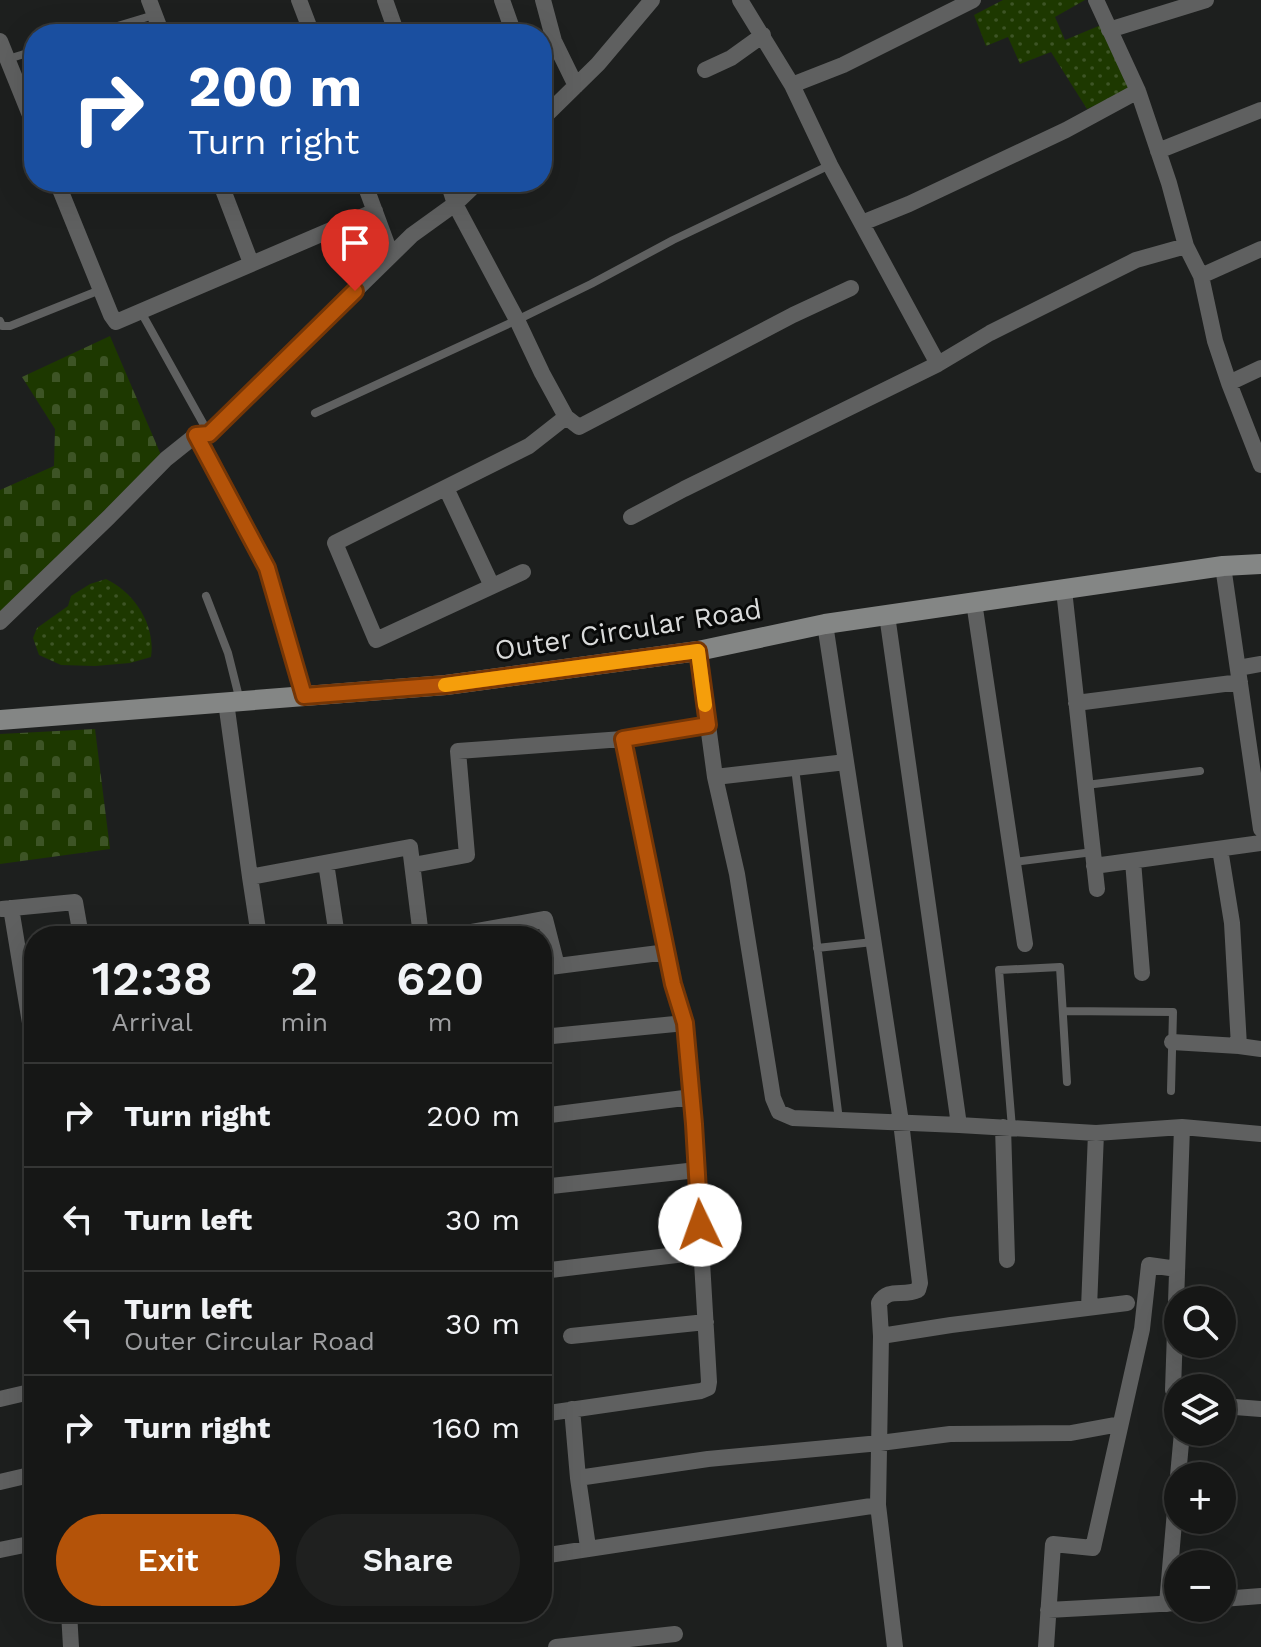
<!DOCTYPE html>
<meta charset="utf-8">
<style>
:root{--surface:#161716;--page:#1f201f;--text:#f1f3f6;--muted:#9e9fa1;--line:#353635;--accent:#b45309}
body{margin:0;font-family:"Work Sans",sans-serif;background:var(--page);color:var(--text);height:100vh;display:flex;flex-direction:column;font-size:30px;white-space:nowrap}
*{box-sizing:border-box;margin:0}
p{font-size:26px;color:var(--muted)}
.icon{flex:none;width:44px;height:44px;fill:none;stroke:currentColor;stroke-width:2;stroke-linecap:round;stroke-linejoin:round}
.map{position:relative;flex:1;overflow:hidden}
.details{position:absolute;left:24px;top:926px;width:528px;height:696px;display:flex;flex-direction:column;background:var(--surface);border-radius:32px;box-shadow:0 8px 32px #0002,0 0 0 2px var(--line)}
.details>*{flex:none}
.guide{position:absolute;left:24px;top:24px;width:528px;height:168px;border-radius:32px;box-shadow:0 8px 32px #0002,0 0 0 2px var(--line);background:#1a4fa0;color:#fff;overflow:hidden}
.controls{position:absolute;left:1164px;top:1286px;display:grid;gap:16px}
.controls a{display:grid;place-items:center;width:72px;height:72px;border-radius:50%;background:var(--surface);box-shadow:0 8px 32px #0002,0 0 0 2px var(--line);font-size:40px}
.pin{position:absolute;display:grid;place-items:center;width:68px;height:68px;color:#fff;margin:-82px -34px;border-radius:50% 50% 50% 0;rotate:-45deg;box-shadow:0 0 8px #0007}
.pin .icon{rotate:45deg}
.me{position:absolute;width:88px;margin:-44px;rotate:357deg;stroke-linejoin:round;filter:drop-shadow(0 0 6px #0008)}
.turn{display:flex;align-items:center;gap:28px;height:168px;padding:0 32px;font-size:36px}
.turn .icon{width:104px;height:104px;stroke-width:2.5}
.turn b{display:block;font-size:56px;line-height:68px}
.eta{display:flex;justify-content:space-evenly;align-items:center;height:136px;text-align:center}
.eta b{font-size:48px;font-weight:600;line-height:56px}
.primary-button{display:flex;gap:16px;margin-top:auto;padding:16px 32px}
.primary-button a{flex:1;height:92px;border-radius:48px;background:var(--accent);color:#fff;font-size:32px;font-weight:600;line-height:92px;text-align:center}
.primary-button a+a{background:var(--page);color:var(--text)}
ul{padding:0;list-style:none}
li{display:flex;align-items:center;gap:24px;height:104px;padding:0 32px;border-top:2px solid var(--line)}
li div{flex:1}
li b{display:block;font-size:30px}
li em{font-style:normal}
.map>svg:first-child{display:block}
</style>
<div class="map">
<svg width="1261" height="1647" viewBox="0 0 1261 1647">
<defs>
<pattern id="grass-dots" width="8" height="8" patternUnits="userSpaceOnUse" patternTransform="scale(2)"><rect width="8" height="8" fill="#1d3800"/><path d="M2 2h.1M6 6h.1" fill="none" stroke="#3d5425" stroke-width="1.8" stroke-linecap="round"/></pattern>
<pattern id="cemetery-stones" width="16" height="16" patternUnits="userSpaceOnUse" patternTransform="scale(2)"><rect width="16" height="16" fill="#1d3800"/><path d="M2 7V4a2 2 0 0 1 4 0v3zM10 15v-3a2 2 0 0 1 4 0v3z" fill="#3d5425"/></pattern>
</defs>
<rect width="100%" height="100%" fill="#1d1f1e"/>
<path fill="url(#grass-dots)" d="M 1003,0 L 1085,0 L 1055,17 L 1065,40 L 1101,25 L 1131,89 L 1087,109 L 1051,52 L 1020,64 L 1008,37 L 986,46 L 974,15 Z
M 106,579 C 134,592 156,625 151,657 L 130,663 L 95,666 L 61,665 L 39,655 L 33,638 L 37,628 L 68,606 L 71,596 L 90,584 Z"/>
<path fill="url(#cemetery-stones)" d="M 110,336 L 161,455 L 0,613 L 0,490 L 54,466 L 55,429 L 22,377 Z
M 95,729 L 110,849 L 0,864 L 0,734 Z"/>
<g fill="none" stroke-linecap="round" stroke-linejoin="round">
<path stroke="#5f6060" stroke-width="8" d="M 91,34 L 154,15
M 8,59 L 34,51
M 141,312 L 209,434
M 0,321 L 2,326 L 10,326 L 100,290
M 315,413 L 517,320 L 591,284 L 673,240 L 830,165
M 206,596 L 228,653 L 240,701
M 795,768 L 839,1120
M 1086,785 L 1200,771
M 1014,862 L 1093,852
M 817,948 L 873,942
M 1063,1011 L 1173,1012 L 1171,1091
M 1012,1128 L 999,970 L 1060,967 L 1067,1082"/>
<path stroke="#5f6060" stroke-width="16" d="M 149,0 L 162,34
M 299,0 L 312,34
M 385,0 L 397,34
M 502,0 L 514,34
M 543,0 L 554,41 L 576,86
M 740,0 L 792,85 L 830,165 L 938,364
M 1096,0 L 1138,91 L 1169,183 L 1186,246 L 1201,276 L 1215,341 L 1229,383 L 1261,465
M 1109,30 L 1206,0
M 0,41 L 34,125
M 705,70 L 731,58 L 763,35
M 792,85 L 843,65 L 973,0
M 542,119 L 598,64 L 652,0
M 1158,151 L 1261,110
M 57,182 L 111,315 L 116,322 L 375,211
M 220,182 L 251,263
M 364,182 L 391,255
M 448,182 L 455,204 L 517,320 L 542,373 L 566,417 L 579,427 L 793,315 L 851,288
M 862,223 L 909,204 L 1066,130 L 1138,91
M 1201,276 L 1261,249
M 1229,383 L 1261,368
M 196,435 L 267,568 L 304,696
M 446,488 L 492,586
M 631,517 L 684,489 L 938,364 L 990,333 L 1136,260 L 1186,246
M 1223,566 L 1261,829
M 523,572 L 376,640 L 335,543 L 529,446 L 566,417
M 1064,590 L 1097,889
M 974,602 L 1025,944
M 887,615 L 959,1125
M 0,622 L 109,517 L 166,459 L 196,435 L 209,434 L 412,235 L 455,204 L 478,182
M 825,624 L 901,1122 L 920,1283 L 918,1290 C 903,1297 888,1287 879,1303 L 881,1336 L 878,1505 L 895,1647
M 698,651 L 715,777 L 737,874 L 773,1098 L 779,1112 L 793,1118 L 959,1125 L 1096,1133 L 1182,1127 L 1261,1134
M 1238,668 L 1261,664
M 226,702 L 250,877 L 410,847 L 421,936
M 1076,703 L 1240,682
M 715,777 L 846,762
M 1220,849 L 1232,923 L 1239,1046
M 1133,861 L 1142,973
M 326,863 L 337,936
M 413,865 L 467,855 L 458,751 L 623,739 L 708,725
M 1094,866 L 1261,843
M 250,877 L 259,936
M 11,908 L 34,1047
M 2,909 L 75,902 L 81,936
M 449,936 L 545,919 L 557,966
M 542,968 L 667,952
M 542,1037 L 685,1023
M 1172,1042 L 1239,1046 L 1261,1049
M 542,1116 L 692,1097
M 1003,1127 L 1007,1260
M 542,1187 L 697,1170
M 542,1271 L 702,1252
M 1089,1308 L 1096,1133
M 571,1336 L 706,1322
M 881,1336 L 951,1325 L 1127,1303
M 0,1399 L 34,1391
M 1178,1400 L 1173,1390 L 1182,1127
M 1222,1406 L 1261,1409
M 572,1409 L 578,1478 L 588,1547
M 542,1414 L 701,1391 L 708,1388 L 709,1382 L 694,1124 L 685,1023 L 673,984 L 623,739
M 1178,1476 L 1182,1432
M 578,1478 L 708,1459 L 880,1443 L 950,1434 L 1071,1433 L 1120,1424
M 0,1482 L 34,1474
M 0,1550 L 34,1543
M 542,1556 L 878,1505
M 1222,1599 L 1261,1596
M 1167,1604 L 1178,1476
M 1048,1610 L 1178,1603
M 69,1612 L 71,1647
M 556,1647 L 675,1634
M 1046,1647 L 1053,1544 L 1093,1548 L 1142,1329 L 1149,1265 L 1177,1269"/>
<path stroke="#848685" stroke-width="20" d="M 0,720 L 446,685 L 698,651 L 825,624 L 1223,566 L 1261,564"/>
</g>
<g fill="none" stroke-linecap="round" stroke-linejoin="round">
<defs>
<path id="route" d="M 355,291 L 209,434 L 196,435 L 267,568 L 304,696 L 446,685 L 698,651 L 708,725 L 623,739 L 673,984 L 685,1023 L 694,1124 L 700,1225"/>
</defs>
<use href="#route" stroke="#753606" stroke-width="20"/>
<use href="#route" stroke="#b45309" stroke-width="14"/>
<path stroke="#f59e0b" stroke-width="14" d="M 445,685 L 698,651 L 705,705"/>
</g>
<g text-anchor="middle" stroke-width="6" stroke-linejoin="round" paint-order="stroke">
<g font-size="28" fill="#d9dada" stroke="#080908">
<text transform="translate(628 629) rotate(-9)" y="10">Outer Circular Road</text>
</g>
</g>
</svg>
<div class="controls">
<a><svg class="icon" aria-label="search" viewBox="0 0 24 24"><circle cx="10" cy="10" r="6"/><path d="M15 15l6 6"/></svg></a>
<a><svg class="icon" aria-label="layers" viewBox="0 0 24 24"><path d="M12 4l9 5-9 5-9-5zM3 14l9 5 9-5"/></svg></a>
<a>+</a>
<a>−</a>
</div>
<div class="pin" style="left:355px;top:291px;background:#d93025"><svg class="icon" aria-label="arrive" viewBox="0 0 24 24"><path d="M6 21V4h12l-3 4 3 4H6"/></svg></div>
<svg class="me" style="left:700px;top:1225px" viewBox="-20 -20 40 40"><circle r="19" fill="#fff"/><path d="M0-13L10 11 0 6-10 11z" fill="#b45309"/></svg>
<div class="guide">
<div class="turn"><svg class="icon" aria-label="right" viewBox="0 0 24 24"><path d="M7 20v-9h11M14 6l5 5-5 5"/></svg><div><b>200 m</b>Turn right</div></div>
</div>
<section class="details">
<div class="eta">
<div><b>12:38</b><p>Arrival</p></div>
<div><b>2</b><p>min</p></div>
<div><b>620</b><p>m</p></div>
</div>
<ul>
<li><svg class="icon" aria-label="right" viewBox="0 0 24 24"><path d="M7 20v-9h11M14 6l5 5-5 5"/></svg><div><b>Turn right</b></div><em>200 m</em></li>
<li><svg class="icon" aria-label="left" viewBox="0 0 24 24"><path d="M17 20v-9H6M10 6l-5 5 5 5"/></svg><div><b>Turn left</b></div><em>30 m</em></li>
<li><svg class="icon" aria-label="left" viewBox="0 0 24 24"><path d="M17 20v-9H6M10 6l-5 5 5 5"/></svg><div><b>Turn left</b><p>Outer Circular Road</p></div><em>30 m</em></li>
<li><svg class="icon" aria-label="right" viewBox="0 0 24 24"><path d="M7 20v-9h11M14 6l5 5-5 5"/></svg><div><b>Turn right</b></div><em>160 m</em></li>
</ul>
<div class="primary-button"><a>Exit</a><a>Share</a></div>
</section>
</div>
